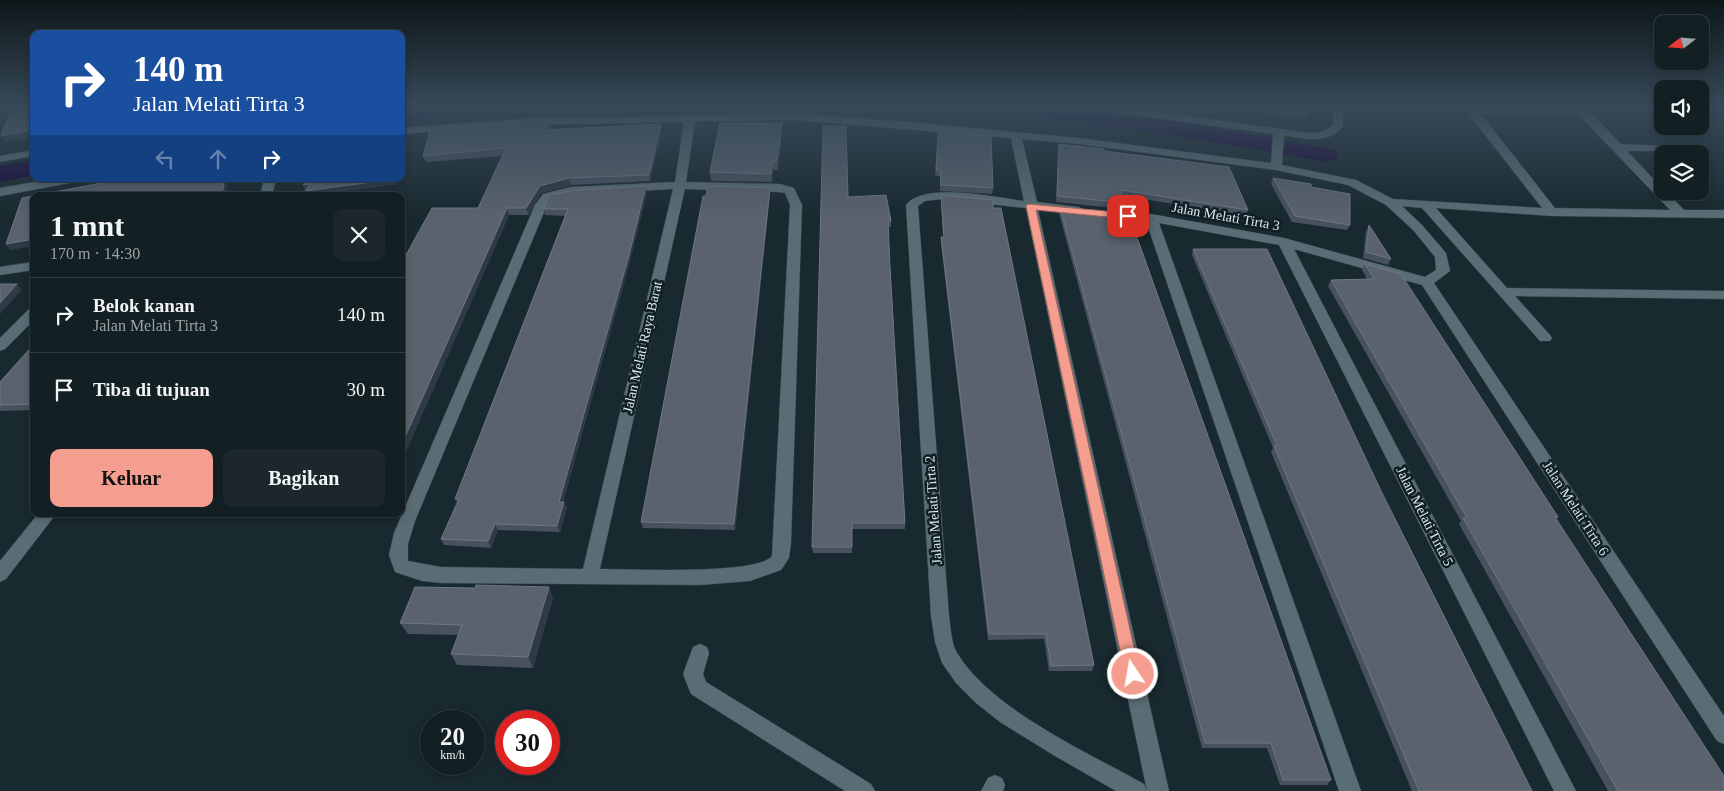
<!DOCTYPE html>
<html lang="id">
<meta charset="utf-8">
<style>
:root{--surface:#121f23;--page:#1b272b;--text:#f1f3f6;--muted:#9ca2a6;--line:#313d41;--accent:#f59d8e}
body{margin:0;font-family:Georgia,serif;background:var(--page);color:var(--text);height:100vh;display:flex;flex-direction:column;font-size:19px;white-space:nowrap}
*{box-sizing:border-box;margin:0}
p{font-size:16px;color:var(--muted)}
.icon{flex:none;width:28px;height:28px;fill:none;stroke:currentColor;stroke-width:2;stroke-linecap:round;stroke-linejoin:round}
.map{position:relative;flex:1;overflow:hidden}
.drawer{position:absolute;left:30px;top:192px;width:375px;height:325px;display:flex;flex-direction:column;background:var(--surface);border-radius:10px;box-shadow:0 2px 8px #0003,0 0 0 1px var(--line)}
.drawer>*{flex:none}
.top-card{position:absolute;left:30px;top:30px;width:375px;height:152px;border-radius:10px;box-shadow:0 2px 8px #0003,0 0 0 1px var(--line);background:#1a4fa0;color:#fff;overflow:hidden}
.needle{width:32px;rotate:253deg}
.controls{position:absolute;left:1654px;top:15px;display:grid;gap:10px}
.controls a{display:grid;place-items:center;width:55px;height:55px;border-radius:10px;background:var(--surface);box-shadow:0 2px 8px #0003,0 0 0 1px var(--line);font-size:25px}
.speed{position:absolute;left:420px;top:710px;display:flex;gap:10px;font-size:25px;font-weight:700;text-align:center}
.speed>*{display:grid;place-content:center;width:65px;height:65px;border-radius:50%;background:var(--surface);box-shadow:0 2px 8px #0003,0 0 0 1px var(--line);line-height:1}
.speed small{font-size:12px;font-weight:400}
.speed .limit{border:8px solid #d22;background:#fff;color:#111}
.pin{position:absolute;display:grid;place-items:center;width:42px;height:42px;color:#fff;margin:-21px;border-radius:10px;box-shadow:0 2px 8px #0006}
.me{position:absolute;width:55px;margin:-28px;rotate:348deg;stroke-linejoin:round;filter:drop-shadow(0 0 4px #0008)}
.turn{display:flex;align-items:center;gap:18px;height:105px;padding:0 20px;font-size:22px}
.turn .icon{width:65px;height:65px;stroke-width:2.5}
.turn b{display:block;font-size:35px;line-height:42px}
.lanes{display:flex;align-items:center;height:48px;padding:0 20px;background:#0003;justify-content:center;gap:25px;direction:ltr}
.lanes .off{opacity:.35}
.round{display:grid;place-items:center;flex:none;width:52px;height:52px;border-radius:10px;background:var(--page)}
.head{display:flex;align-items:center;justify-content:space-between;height:85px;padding:0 20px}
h1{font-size:30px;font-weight:700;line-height:38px}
.primary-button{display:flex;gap:10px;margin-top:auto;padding:10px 20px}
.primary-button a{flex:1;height:58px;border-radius:10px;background:var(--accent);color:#111;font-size:20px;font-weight:700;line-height:58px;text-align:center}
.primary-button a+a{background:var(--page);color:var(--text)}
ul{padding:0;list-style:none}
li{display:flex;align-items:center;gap:15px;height:75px;padding:0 20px;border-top:1px solid var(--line)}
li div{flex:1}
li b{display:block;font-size:19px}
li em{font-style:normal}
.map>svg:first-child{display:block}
</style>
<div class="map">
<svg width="1724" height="791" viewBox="0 0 1724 791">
<rect width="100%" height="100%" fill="#18292f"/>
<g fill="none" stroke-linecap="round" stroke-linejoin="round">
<path fill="#1a0a3c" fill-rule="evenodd" d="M 419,105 L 500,105 L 497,110 L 489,112 L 401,121 L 401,107 Z
M 958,105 L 1052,105 L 1192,124 L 1326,148 L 1335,150 L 1338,155 L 1335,160 L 1326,162 C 1208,141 1089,119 969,112 L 961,110 Z
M 34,160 L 34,175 L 0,182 L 0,166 Z"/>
<defs>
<path id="minor" d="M 1078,105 L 1108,105 L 1310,133 C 1319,133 1326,131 1333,125 L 1333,105 L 1343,105 L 1343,126 C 1329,145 1304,139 1284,135 L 1282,165 L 1356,180 L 1393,199 L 1542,208 L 1471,117 L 1471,111 L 1477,108 L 1581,108 L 1595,117 L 1621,144 L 1669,146 L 1671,148 L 1665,151 L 1627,151 L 1662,188 L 1662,191 L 1666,191 L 1684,210 L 1724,210 L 1724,218 L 1552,216 L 1436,208 L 1507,288 L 1724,291 L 1724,299 L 1515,296 L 1550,335 L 1552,338 L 1550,341 L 1540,341 L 1422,208 L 1402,206 L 1422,225 L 1446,253 L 1450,271 L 1434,283 L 1724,716 L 1724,744 L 1717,741 L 1422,285 L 1294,249 L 1576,791 L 1554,791 L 1279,245 L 1159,223 L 1361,791 L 1339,791 L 1146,221 L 1109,218 L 1103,214 L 1109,210 L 1151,214 L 1284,238 L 1425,277 L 1436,270 L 1435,257 L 1414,231 L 1386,205 L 1348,185 L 1276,170 L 1079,144 L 1022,139 L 1037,202 L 1079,207 L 1085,211 L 1079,215 L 1038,210 L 1169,791 L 1116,791 L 1055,756 L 1000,722 L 976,703 L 956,683 L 942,663 L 935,642 L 931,616 L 906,205 C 925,181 996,198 1024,201 L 1011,138 L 797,120 L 695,121 L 686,182 L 780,184 L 794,188 L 802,205 L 791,543 L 789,558 L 781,570 L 750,581 L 700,585 L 441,583 L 422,581 L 395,572 L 389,555 L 394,533 L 535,205 L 543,194 L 571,187 L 675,182 L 684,122 L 521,125 L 401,134 L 401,128 L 521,119 L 797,114 L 910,122 L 1079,138 L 1271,163 L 1273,134 L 1083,108 ZM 1481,114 L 1578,114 L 1670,210 L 1555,208 ZM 673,189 L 583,569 L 441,567 L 408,561 L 408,544 L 415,521 L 547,205 L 551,200 L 571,195 ZM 685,189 L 779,192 L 785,193 L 790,205 L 772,556 C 758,575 628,569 600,569 ZM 942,199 L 1026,208 L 1147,791 L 1144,784 C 1087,752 992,710 957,653 C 951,643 951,628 949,616 L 918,206 L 925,201 Z
M 34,150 L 34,156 L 0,162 L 0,156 Z
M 52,179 L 76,179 L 70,183 L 0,196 L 0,188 Z
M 264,179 L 276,179 L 272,196 L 260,196 Z
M 34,262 L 34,270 L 0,275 L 0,267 Z
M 34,308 L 34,320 L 5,349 L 0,351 L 0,338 L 29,309 Z
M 38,514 L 56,514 L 6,579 L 0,582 L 0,561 Z
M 700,644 L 707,647 L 709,653 L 703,674 L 706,682 L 871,784 L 875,791 L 845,791 L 691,694 L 683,674 L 693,647 Z
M 995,775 L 1002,778 L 1005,785 L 1003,791 L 981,791 L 988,778 Z"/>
</defs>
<use href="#minor" stroke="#38454b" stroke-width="1"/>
<use href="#minor" fill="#5a6d74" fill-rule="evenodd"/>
</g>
<path fill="#48515e" d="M 1216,105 L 1307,105 L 1307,114 L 1304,119 Z
M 548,121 L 550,127 L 549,129 L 661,124 L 662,130 L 650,181 L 571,185 L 541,193 L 529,215 L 509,215 L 405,454 L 401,454 L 401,264 L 478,208 L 503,156 L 426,162 L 423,156 Z
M 782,131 L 778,170 L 773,170 L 772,182 L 711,181 L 710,172 Z
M 938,133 L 993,188 L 992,194 L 940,191 L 940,176 L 935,176 Z
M 1059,144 L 1104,151 L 1248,210 L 1246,215 L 1123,196 L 1125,203 L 1124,209 L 1056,202 L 1058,150 Z
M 1273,178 L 1350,225 L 1347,230 L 1292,222 L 1271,184 Z
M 647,192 L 629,265 L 563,502 L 567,508 L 560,532 L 498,530 L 491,548 L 444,545 L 441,539 L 457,502 L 455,499 L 565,216 L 545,215 L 543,209 Z
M 770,194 L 735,530 L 643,528 L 641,522 Z
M 941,195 L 993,208 L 1094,665 L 1092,671 L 1049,671 L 1044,639 L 988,640 L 941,243 L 941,237 L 943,237 L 941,201 Z
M 848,197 L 891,221 L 891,227 L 888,227 L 890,267 L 905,523 L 905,529 L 852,529 L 852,553 L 813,553 L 812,547 Z
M 1060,207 L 1331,780 L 1327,785 L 1280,785 L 1267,748 L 1202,748 L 1059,213 Z
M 1369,225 L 1391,259 L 1388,265 L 1363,258 L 1366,231 Z
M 1193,249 L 1382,493 L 1532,791 L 1412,791 L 1271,452 L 1273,448 L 1192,255 Z
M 1365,264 L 1558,517 L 1556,519 L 1724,791 L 1608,791 L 1459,524 L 1461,521 L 1328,286 L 1331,280 L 1367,279 L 1362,270 Z
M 34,344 L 34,410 L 0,411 L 0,382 Z
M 553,598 L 533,668 L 457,665 L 451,654 L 458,635 L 408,634 L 400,623 Z"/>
<path fill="#2e3a45" d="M 548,121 L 550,127 L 548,136 L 546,130 Z
M 782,123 L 782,131 L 778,170 L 777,161 Z
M 661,124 L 662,130 L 650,181 L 649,175 Z
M 34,130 L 34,137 L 5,142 L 1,136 Z
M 401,142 L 403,146 L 401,160 Z
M 773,161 L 773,170 L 772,182 L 771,174 Z
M 569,178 L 571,185 L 541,193 L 529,215 L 526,208 L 540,186 Z
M 224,179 L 228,179 L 226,196 L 222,196 Z
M 399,179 L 398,184 L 313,196 L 308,196 L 303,185 L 310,184 Z
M 646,186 L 647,192 L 629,265 L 561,508 L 559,502 Z
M 770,188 L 770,194 L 735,530 L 734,524 Z
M 507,208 L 509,215 L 405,454 L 401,446 Z
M 34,239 L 34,246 L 10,250 L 6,244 Z
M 17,284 L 22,290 L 0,314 L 0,303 Z
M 564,502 L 567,508 L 560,532 L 557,526 Z
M 495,524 L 498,530 L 491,548 L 488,541 Z
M 549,587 L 553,598 L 533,668 L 528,657 Z"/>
<path fill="#59626d" stroke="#6e7782" d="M 13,105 L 34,105 L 34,130 L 1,136 Z
M 1253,105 L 1307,105 L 1307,114 Z
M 548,121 L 546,130 L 661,124 L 649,175 L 569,178 L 540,186 L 526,208 L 507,208 L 401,446 L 401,264 L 432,208 L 478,208 L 506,148 L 423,156 L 430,130 Z
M 720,123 L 782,123 L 777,161 L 773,161 L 771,174 L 710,172 Z
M 823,126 L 846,126 L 848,197 L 886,195 L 891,221 L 888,221 L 890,267 L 905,523 L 852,523 L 852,547 L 812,547 Z
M 938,133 L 991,136 L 993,188 L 941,185 L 940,170 L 936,170 Z
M 1059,144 L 1104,149 L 1104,151 L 1229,167 L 1248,210 L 1121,190 L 1125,203 L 1057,196 Z
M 1273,178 L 1311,184 L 1311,187 L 1350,194 L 1350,225 L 1295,216 Z
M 123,179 L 224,179 L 222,196 L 34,196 L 34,239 L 6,244 L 22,198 Z
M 307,179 L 395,179 L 305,191 L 310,184 L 303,185 Z
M 646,186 L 628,259 L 559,502 L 564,502 L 557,526 L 495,524 L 488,541 L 441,539 L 459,499 L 455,499 L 568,209 L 543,209 L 550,195 L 570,191 Z
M 708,186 L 770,188 L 734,524 L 641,522 L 703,196 L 706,196 Z
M 941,195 L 993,200 L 993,208 L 1001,208 L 1094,665 L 1051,666 L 1046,634 L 989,634 L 941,237 L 944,237 Z
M 1060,207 L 1129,215 L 1331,780 L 1283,780 L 1271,743 L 1205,743 Z
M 1369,225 L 1391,259 L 1366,252 Z
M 1193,249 L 1267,249 L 1382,493 L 1532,791 L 1419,791 L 1274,446 L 1277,446 Z
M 1365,264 L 1401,274 L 1558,517 L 1555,517 L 1724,776 L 1724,791 L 1618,791 L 1463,518 L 1467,518 L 1331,280 L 1374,279 Z
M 0,284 L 17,284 L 0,303 Z
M 34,344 L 34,404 L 0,405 L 0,382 Z
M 476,585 L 549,587 L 528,657 L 451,654 L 462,625 L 400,623 L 415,587 L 475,588 Z"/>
<linearGradient id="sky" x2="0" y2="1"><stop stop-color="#0d171a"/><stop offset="0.49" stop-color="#374958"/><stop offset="1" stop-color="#374958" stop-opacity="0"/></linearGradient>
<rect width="1724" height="216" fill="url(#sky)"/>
<path fill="#f59d8e" stroke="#9f665c" d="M 1028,204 L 1128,213 L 1133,216 L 1128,219 L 1036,210 L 1140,674 L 1138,679 L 1133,681 L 1128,679 L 1125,674 L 1026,206 Z"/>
<g text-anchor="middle" stroke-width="5" stroke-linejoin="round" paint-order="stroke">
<g font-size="14" fill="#dfeaee" stroke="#0e1f25">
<text transform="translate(1226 216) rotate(10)" y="5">Jalan Melati Tirta 3</text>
<text transform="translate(642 347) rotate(-77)" y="5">Jalan Melati Raya Barat</text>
<text transform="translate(1576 508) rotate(57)" y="5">Jalan Melati Tirta 6</text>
<text transform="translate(933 510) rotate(-94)" y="5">Jalan Melati Tirta 2</text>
<text transform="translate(1425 516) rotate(63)" y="5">Jalan Melati Tirta 5</text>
</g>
</g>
</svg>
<div class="controls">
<a><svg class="needle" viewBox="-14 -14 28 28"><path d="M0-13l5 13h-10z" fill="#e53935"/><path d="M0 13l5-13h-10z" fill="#9ca2a6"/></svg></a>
<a><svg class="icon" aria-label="sound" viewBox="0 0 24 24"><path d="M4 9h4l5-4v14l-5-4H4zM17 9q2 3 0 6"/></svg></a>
<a><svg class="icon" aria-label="layers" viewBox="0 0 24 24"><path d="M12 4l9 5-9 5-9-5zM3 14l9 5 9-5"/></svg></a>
</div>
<div class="speed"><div>20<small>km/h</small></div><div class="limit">30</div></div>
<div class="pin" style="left:1128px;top:216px;background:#d93025"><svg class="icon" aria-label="arrive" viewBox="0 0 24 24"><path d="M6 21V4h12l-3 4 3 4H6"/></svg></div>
<svg class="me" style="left:1133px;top:674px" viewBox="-20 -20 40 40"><circle r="17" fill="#f59d8e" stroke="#fff" stroke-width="3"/><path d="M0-11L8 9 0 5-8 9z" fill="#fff"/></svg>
<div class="top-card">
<div class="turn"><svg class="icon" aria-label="right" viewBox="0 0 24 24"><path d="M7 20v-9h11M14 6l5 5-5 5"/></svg><div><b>140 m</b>Jalan Melati Tirta 3</div></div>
<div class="lanes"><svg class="icon off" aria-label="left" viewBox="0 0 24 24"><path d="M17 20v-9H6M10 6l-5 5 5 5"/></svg><svg class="icon off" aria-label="ahead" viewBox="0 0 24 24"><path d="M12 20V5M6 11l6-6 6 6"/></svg><svg class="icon" aria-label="right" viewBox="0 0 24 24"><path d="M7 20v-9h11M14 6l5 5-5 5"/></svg></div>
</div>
<section class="drawer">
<div class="head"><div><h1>1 mnt</h1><p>170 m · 14:30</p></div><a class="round"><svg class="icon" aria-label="close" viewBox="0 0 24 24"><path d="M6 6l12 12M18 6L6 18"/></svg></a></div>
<ul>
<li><svg class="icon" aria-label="right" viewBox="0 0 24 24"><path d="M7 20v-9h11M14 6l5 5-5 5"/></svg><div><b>Belok kanan</b><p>Jalan Melati Tirta 3</p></div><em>140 m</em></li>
<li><svg class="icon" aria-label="arrive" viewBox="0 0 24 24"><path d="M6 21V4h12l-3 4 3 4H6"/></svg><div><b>Tiba di tujuan</b></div><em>30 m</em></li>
</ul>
<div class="primary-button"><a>Keluar</a><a>Bagikan</a></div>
</section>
</div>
